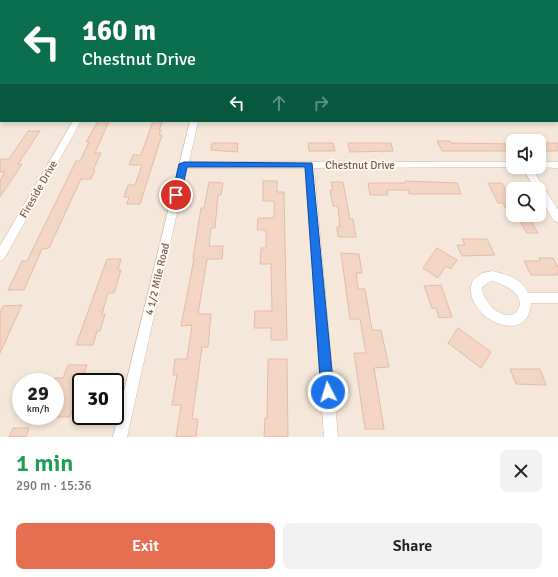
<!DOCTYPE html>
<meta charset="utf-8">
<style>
:root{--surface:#fff;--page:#f2f2f2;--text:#202124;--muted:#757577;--accent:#e76f51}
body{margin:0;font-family:Signika,sans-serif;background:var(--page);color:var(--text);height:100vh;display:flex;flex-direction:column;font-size:15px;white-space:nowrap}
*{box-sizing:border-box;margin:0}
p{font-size:13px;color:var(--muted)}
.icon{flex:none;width:22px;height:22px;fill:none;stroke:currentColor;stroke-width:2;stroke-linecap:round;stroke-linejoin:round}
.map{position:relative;height:437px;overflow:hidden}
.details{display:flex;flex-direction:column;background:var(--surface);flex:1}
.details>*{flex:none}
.top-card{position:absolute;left:0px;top:0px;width:558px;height:122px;box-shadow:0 2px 6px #0003;background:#0b6e4f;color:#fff;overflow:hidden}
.tools{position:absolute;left:506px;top:134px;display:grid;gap:8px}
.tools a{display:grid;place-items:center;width:40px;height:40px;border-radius:8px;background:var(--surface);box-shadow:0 2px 6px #0003;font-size:20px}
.speed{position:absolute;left:12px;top:373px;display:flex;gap:8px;font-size:20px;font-weight:700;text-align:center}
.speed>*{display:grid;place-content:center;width:52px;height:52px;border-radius:50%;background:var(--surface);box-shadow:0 2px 6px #0003;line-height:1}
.speed small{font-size:10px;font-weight:400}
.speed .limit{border:2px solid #111;border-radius:6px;background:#fff;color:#111}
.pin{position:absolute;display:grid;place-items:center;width:34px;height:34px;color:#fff;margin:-17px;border:2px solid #fff;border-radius:50%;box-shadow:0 1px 4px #0007}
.me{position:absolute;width:44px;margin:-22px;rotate:355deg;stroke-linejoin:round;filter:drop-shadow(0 0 3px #0008)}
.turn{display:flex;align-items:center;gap:14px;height:84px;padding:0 16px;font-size:18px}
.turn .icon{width:52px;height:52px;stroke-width:2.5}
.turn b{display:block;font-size:28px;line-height:34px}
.lanes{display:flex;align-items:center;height:38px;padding:0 16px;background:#0003;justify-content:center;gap:20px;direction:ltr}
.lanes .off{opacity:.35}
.round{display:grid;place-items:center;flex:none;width:42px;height:42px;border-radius:8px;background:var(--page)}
.summary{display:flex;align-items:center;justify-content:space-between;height:68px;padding:0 16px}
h1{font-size:24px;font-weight:600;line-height:30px;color:#1e9e55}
.button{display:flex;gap:8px;margin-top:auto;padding:8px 16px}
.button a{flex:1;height:46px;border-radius:8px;background:var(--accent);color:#fff;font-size:16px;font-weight:600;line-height:46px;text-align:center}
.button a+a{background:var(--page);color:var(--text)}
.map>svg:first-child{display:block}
</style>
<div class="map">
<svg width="558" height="437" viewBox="0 0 558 437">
<rect width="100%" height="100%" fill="#fdf6ec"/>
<path fill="#f5e8da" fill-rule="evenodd" d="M 0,0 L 558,0 L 558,437 L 0,437 ZM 1,1 L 557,1 L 557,121 L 1,121 ZM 513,141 L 539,141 L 539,167 L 513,167 ZM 513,189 L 539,189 L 539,215 L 513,215 ZM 21,382 L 55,382 L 55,416 L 21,416 ZM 81,382 L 115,382 L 115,416 L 81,416 Z"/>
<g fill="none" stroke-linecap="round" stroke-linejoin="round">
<path stroke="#a5d3da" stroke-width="2" d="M 35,1 L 37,0"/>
</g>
<path fill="#f3d5c3" stroke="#e6bba3" d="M 98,121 L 109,121 L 95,153 L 101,153 L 93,170 L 95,170 L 91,179 L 81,179 L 49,248 L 42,249 L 24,290 L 8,290 L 22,261 L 27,261 L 76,161 L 80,161 L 89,142 L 86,142 Z
M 153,121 L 163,121 L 159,130 L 161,130 L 159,135 L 162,135 L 146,185 L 140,204 L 127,204 L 129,197 L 124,197 L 128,185 L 135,185 L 142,165 L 129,165 L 133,155 L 141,155 Z
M 28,131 L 40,131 L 18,164 L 22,164 L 0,197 L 0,180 L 5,172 L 0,172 L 0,159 L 9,159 Z
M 437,141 L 450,141 L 451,143 L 513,144 L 513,151 L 442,151 Z
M 212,143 L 238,143 L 237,152 L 211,150 Z
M 308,143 L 333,143 L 335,151 L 309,151 Z
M 348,143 L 391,143 L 393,151 L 350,152 Z
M 539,143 L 558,143 L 558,151 L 539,151 Z
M 263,181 L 277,181 L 277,192 L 284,192 L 287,340 L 271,340 L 271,328 L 254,328 L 255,311 L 272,311 L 271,264 L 260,264 L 261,248 L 266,248 L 266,230 L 257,230 L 258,218 L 274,218 L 274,201 L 263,201 Z
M 405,181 L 457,183 L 461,194 L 409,194 L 408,190 L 387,190 L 388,195 L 370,195 L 368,183 L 405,183 Z
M 209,182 L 223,183 L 221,195 L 218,195 L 215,228 L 211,228 L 209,246 L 223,246 L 222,259 L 207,259 L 198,314 L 211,314 L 208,347 L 202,347 L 192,419 L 198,419 L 196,437 L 176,437 L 181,405 L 172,405 L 177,375 L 173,375 L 175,359 L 187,359 L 192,325 L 181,326 L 194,259 L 193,258 L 201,208 L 204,208 Z
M 331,182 L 343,182 L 350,219 L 353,219 L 356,237 L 338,237 L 337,227 L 340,227 L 338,206 L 333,206 L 330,190 L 333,190 Z
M 488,183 L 502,183 L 509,195 L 513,195 L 513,221 L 503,203 L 498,203 Z
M 516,215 L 527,215 L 538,233 L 527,233 Z
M 462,239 L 487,239 L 495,255 L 462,256 L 457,245 L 465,245 Z
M 437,248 L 457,260 L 451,269 L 446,266 L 438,278 L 423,268 Z
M 341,253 L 359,254 L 362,273 L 356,273 L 358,289 L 365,289 L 372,330 L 381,330 L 389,367 L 374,368 L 384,429 L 365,429 L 354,353 L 366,353 L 360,319 L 350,319 Z
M 539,258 L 553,258 L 558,267 L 558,275 L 531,275 L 524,261 L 540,261 Z
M 107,259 L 121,259 L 118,270 L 121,270 L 114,293 L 108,293 L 102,314 L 105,314 L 100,331 L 97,331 L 93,345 L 76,345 Z
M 441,285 L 452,317 L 439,318 L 436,308 L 432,308 L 424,286 Z
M 22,305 L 0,353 L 0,312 L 3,306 Z
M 458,328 L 491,352 L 481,368 L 448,343 Z
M 268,359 L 287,359 L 288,437 L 264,437 L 265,418 L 267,418 Z
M 68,365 L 87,365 L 81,382 L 81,394 L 79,399 L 76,399 L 70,417 L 55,417 L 55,407 L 60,392 L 55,392 L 55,378 L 63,378 Z
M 510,369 L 540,369 L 546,385 L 516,384 Z
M 13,428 L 29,428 L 26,437 L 9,437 Z"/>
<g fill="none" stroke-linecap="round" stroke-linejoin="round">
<defs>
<path id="minor" d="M 104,0 L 110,0 L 103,1 Z
M 177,0 L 188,0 L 176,1 Z
M 218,0 L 224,0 L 224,1 L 218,1 Z
M 332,0 L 338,0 L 338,1 L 332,1 Z
M 408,0 L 414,0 L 415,1 L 409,1 Z
M 483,0 L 489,0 L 490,1 L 484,1 Z
M 557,29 L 558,29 L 558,33 L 557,33 Z
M 0,90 L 1,90 L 1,94 L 0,94 Z
M 557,91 L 558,91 L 558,95 L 557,95 Z
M 73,121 L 81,121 L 4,259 L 0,261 L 0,246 Z
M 190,121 L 198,121 L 189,162 L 513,162 L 513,167 L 516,167 L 314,168 L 338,437 L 324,437 L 305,168 L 187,168 L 127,437 L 113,437 Z
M 539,162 L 558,162 L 558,168 L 536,167 L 539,167 Z
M 522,167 L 531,167 L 558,210 L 558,222 L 554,221 L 539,196 L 539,189 L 535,189 Z
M 493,271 C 507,275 521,278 528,293 L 558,293 L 558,303 L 531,303 C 528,351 458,314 473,280 L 482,273 ZM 493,281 C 505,285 526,294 518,310 C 516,312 514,315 510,315 C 496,316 482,299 482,287 L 489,282 Z"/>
</defs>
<use href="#minor" stroke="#d1beb0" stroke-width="1"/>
<use href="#minor" fill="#fff" fill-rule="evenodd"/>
</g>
<path fill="#1a73e8" stroke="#114b97" d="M 184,162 L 312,163 L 334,392 L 332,396 L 328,398 L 323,396 L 321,392 L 305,167 L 187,167 L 181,195 L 176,198 L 172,195 L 179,164 Z"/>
<g text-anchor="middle" stroke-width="3.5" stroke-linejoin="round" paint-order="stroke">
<g font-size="11" fill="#7a5c4d" stroke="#fffaf3">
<text x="360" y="169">Chestnut Drive</text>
<text transform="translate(38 189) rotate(-60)" y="4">Fireside Drive</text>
<text transform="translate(157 279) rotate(-77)" y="4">4 1/2 Mile Road</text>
</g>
</g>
</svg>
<div class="tools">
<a><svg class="icon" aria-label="sound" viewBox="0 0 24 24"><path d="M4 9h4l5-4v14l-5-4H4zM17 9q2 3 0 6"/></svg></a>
<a><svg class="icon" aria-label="search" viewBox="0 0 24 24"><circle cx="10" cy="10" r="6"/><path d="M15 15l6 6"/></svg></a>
</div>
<div class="speed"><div>29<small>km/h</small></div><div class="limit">30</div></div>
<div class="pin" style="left:176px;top:195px;background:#d93025"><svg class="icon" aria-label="arrive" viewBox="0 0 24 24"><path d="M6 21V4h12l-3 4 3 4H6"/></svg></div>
<svg class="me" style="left:328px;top:392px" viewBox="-20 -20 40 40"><circle r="17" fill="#1a73e8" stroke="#fff" stroke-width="3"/><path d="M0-11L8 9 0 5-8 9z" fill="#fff"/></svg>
<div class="top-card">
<div class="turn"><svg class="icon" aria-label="left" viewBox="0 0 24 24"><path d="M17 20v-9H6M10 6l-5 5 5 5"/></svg><div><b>160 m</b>Chestnut Drive</div></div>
<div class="lanes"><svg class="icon" aria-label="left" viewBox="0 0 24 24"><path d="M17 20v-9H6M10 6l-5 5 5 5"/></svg><svg class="icon off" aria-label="ahead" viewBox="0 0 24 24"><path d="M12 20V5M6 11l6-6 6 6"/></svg><svg class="icon off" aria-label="right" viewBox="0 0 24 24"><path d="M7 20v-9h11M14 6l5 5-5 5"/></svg></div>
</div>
</div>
<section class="details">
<div class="summary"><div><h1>1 min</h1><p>290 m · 15:36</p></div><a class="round"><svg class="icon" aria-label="close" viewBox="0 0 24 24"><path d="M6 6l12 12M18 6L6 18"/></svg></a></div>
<div class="button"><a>Exit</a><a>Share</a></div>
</section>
